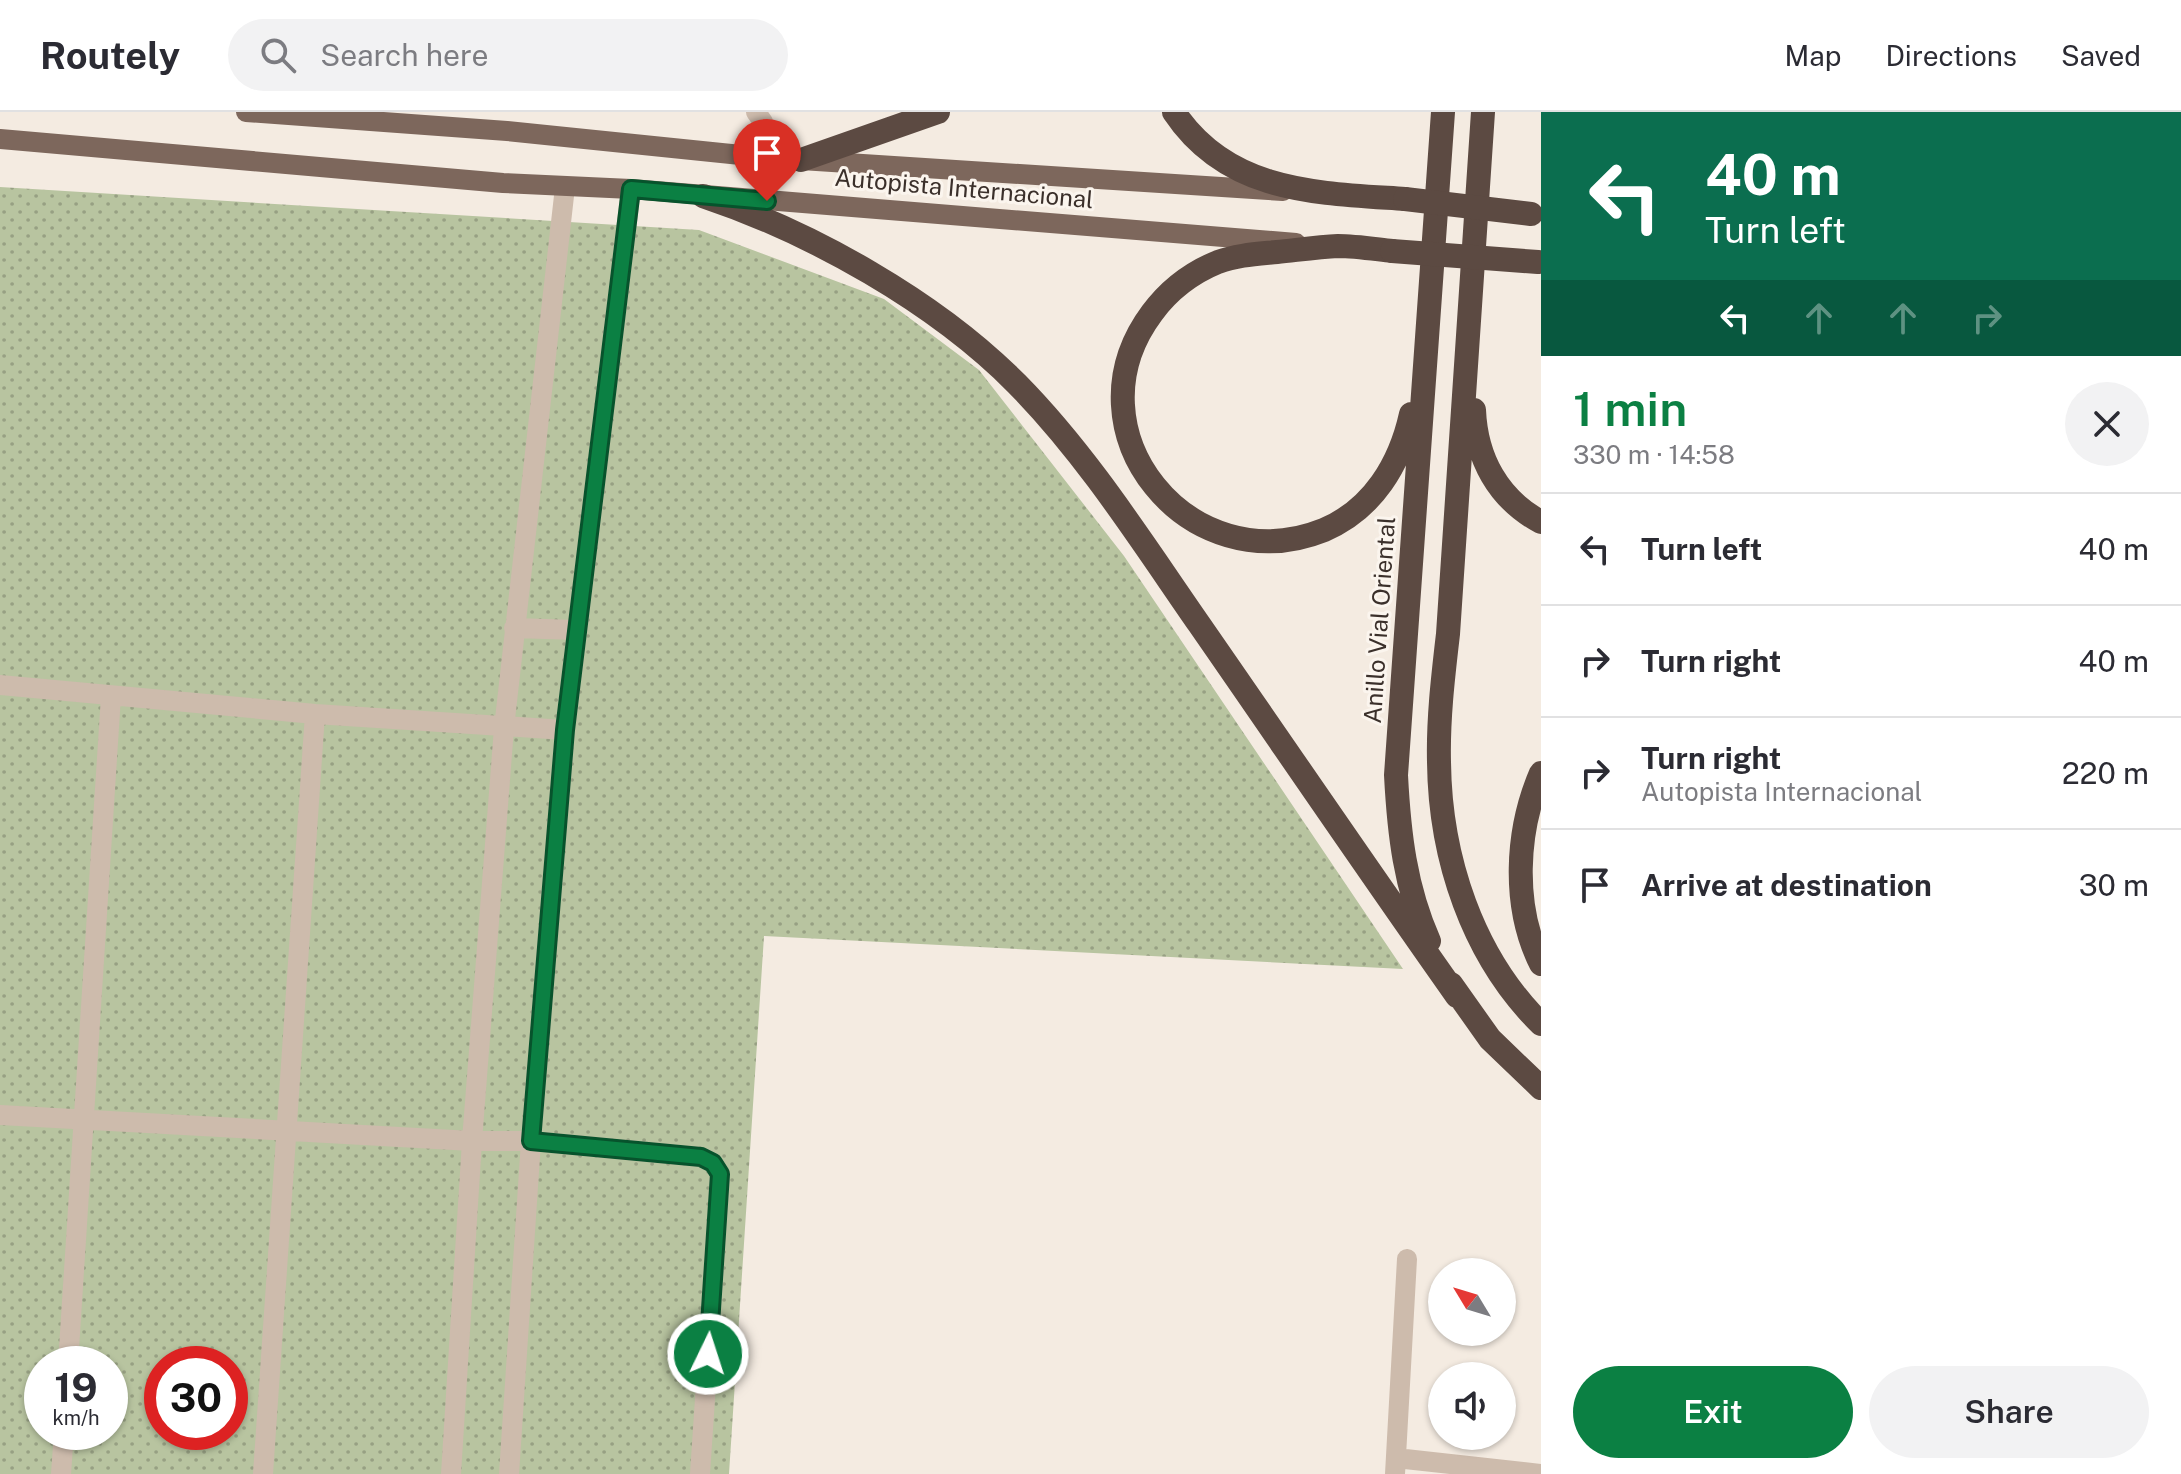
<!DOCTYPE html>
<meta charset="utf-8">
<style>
:root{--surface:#fff;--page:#f2f2f3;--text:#2b2b33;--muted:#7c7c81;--line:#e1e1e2;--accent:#0b8043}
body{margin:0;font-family:"Public Sans",sans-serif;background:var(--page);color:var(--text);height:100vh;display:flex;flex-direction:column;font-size:30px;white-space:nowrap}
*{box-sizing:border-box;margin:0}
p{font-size:26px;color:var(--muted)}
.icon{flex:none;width:44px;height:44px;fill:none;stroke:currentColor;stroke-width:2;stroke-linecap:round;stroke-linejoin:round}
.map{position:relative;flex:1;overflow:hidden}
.drawer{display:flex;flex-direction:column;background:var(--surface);width:640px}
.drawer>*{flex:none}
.hud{background:#0b6e4f;color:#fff;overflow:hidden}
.needle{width:52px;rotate:308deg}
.tools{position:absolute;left:1428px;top:1146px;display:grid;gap:16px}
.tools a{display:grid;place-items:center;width:88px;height:88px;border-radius:50%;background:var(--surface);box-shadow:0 2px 6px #0004;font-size:40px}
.speed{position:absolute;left:24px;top:1234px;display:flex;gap:16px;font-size:40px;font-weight:700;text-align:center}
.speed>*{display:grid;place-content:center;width:104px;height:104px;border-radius:50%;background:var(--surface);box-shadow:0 2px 6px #0004;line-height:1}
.speed small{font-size:20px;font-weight:400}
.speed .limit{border:12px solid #d22;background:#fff;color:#111}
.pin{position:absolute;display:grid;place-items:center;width:68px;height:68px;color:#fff;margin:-82px -34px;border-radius:50% 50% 50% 0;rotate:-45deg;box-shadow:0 0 8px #0007}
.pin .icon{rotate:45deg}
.me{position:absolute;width:88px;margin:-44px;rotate:4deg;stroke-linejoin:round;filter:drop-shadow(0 0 6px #0008)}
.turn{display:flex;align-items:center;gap:28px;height:168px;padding:0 32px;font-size:36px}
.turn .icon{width:104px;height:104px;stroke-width:2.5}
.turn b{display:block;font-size:56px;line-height:68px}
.lanes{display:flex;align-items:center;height:76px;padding:0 32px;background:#0003;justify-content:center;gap:40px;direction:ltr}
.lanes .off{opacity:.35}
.round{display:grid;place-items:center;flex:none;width:84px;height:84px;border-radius:42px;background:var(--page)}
.overview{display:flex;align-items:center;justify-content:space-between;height:136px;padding:0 32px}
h1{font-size:48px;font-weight:600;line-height:60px;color:var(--accent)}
.button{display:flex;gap:16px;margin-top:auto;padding:16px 32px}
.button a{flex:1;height:92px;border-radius:48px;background:var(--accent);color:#fff;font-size:32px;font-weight:600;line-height:92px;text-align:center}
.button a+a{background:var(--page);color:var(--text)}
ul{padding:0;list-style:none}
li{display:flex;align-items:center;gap:24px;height:112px;padding:0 32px;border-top:2px solid var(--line)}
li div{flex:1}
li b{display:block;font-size:30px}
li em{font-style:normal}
header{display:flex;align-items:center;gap:48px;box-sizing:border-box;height:112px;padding:0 40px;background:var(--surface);border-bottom:2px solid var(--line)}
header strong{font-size:38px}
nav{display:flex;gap:44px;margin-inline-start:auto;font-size:28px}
.search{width:560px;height:72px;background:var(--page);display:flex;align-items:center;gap:20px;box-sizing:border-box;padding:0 28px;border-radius:44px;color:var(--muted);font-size:30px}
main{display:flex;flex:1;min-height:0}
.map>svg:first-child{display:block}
</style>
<header>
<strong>Routely</strong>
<div class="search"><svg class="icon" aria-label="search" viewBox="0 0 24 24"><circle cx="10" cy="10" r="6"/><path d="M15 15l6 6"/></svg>Search here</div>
<nav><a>Map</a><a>Directions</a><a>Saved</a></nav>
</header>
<main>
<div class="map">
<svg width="1541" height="1362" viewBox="0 0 1541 1362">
<defs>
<pattern id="grass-dots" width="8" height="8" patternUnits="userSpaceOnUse" patternTransform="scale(2)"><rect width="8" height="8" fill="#b8c4a0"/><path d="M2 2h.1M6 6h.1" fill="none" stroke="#97a083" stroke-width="1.8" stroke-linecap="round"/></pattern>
</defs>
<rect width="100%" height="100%" fill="#f4ebe1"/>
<path fill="url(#grass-dots)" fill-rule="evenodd" d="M 0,75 L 699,118 L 884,187 L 979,258 L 1124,444 L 1403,857 L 764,824 L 729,1362 L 0,1362 ZM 42,1252 L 110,1252 L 110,1320 L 42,1320 ZM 162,1252 L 230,1252 L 230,1320 L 162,1320 Z"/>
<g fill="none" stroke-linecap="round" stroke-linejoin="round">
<path stroke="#cdbbac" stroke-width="20" d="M 756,0 L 763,10 L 770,46
M 514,516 L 577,518
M 0,573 L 315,602 L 565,618
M 0,1003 L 472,1029 L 531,1029 L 701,1045 L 713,1051 L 720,1062 L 700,1362
M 68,1252 L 111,584
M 1396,1346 L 1541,1362
M 61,1362 L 64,1320
M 263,1362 L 315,602
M 451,1362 L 472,1029 L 504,616 L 565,75
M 509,1362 L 531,1029 L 565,618 L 631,77
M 1395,1362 L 1407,1147"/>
<path stroke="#7d675c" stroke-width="20" d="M 246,0 L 507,19 L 770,46 L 1283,79
M 0,27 L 503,71 L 631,77 L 1296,131"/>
<path stroke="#5c4a42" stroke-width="24" d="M 1174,0 C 1228,81 1317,81 1405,87
M 1483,0 L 1448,522 C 1443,565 1438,607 1439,650 C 1440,745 1472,844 1541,912
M 801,48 L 938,0
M 703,84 C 811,120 936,190 1017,272 C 1087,343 1142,430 1199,512 C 1285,636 1370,761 1457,884
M 1392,139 C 1374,137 1355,134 1338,134 C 1318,135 1297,138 1277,140 C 1257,142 1237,143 1218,150 C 1191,161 1169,178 1152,201 C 1064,319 1190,472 1324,418 C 1373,397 1400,352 1411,302
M 1474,298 C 1476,346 1498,387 1541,410
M 1541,661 C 1516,719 1512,794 1541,852
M 1429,829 C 1405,775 1399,721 1396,663 L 1443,0
M 1451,872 L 1490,927 L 1541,976"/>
<path stroke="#5c4a42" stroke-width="24" d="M 1405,87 L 1531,102
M 1392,139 L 1538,150"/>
</g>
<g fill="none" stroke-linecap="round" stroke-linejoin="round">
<defs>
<path id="route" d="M 708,1242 L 720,1062 L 713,1051 L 701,1045 L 531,1029 L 565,618 L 631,77 L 767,89"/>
</defs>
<use href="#route" stroke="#07532c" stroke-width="20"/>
<use href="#route" stroke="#0b8043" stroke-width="14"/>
</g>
<g text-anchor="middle" stroke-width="6" stroke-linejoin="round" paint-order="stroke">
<g font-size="24" fill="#3b302b" stroke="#fbf5ee">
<text transform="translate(964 77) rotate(5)" y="8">Autopista Internacional</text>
<text transform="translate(1380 508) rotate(-86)" y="8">Anillo Vial Oriental</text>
</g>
</g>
</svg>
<div class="tools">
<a><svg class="needle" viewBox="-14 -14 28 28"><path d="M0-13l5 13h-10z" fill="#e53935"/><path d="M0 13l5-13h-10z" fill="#7c7c81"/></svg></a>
<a><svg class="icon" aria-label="sound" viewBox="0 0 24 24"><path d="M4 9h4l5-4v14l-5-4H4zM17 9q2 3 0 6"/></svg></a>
</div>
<div class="speed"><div>19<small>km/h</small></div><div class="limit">30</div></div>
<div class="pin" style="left:767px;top:89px;background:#d93025"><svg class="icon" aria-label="arrive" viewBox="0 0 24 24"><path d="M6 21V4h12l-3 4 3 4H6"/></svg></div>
<svg class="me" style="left:708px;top:1242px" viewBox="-20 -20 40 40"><circle r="17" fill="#0b8043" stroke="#fff" stroke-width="3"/><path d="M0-11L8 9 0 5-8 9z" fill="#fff"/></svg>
</div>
<section class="drawer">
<div class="hud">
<div class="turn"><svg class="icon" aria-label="left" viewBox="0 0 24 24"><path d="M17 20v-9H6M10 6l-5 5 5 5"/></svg><div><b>40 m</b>Turn left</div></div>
<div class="lanes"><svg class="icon" aria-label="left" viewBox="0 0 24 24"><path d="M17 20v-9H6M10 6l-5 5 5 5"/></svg><svg class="icon off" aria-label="ahead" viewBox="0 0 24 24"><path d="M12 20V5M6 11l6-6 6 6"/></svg><svg class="icon off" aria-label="ahead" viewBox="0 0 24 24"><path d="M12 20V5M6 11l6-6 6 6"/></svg><svg class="icon off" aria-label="right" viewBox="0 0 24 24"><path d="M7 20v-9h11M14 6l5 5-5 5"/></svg></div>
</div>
<div class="overview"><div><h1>1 min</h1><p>330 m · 14:58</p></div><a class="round"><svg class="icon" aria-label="close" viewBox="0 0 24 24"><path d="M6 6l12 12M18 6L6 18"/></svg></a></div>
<ul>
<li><svg class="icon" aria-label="left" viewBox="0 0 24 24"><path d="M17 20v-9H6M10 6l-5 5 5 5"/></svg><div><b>Turn left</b></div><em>40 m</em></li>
<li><svg class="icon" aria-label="right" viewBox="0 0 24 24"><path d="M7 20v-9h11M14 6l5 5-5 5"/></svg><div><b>Turn right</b></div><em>40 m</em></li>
<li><svg class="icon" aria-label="right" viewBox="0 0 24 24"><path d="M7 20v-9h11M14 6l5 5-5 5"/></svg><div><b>Turn right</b><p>Autopista Internacional</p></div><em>220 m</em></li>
<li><svg class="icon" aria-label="arrive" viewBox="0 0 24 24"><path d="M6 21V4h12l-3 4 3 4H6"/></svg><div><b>Arrive at destination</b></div><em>30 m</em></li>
</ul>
<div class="button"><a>Exit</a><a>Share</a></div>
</section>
</main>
